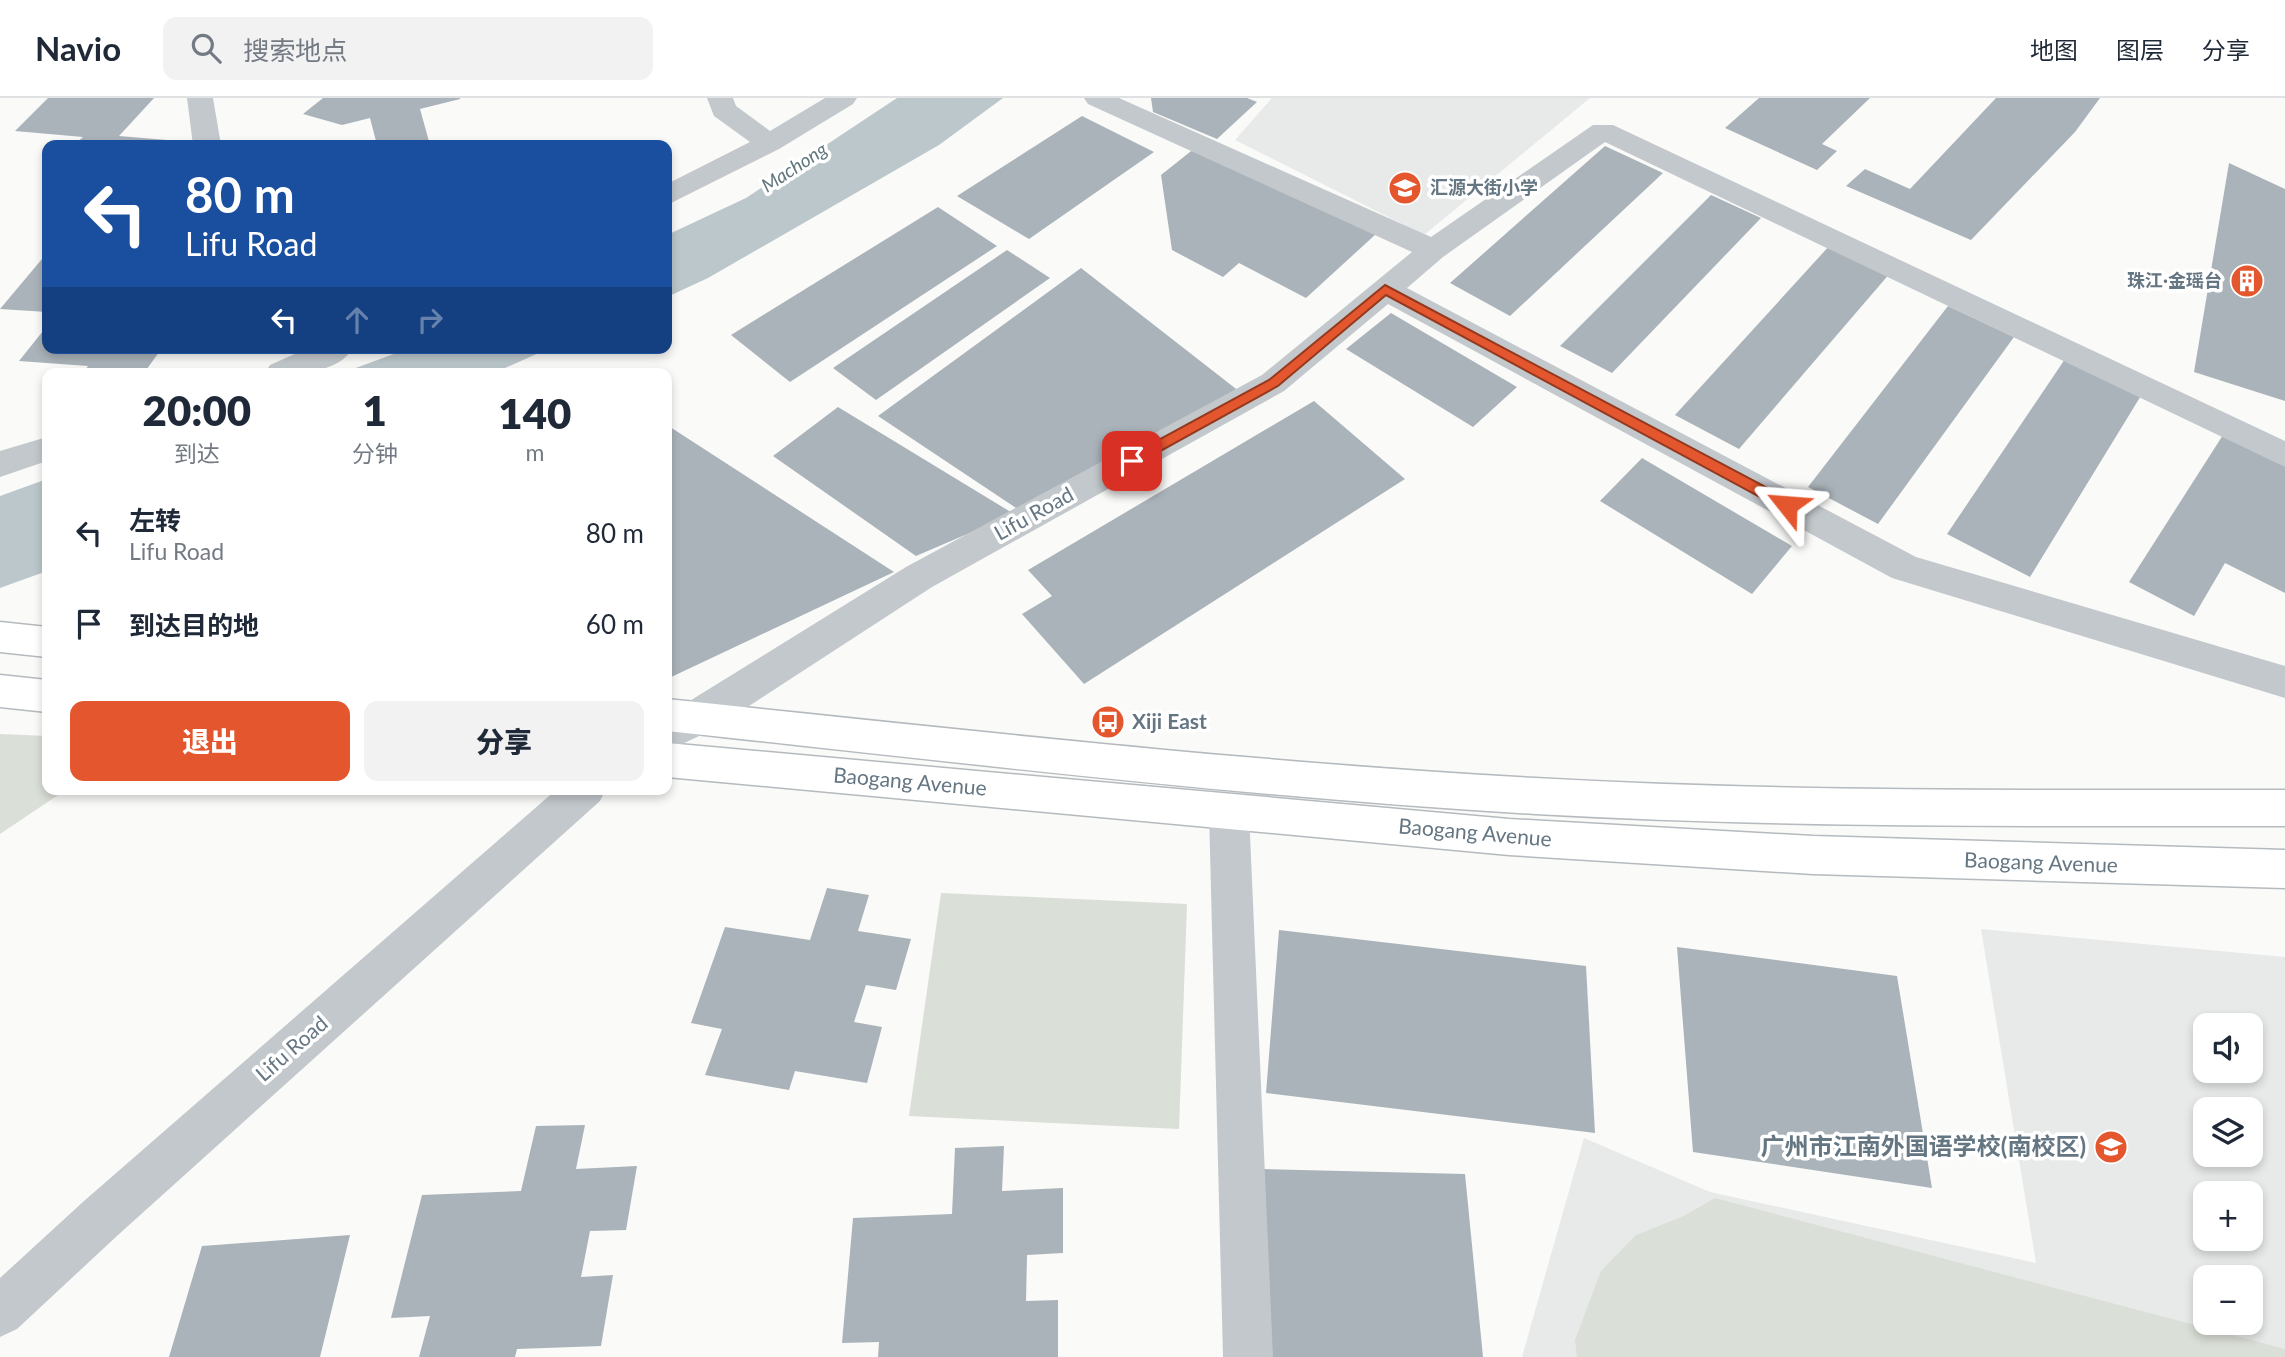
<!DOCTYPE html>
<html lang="zh">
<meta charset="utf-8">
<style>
:root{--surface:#fff;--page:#f2f2f3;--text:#1f2937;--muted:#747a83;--line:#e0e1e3;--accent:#e4572e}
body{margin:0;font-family:Lato,"Noto Sans SC",sans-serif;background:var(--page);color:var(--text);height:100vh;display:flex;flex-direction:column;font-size:26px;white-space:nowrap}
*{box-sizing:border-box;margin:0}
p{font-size:23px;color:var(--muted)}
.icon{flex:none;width:38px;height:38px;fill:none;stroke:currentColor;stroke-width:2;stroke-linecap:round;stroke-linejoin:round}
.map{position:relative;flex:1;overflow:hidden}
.details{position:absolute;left:42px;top:270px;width:630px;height:427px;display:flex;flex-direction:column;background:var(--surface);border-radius:14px;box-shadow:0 4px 10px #0003}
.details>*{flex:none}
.top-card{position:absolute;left:42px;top:42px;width:630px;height:214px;border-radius:14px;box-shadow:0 4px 10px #0003;background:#1a4fa0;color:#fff;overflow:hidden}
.buttons{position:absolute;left:2193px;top:915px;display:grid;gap:14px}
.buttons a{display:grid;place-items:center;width:70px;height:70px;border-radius:14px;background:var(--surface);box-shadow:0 4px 10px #0003;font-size:35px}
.pin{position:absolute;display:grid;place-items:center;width:60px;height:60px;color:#fff;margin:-30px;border-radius:14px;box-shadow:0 4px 10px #0006}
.me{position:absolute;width:77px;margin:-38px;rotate:298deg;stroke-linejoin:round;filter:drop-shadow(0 0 5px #0008)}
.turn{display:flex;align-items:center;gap:24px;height:147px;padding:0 28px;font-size:32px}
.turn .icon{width:91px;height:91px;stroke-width:2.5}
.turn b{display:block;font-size:49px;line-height:60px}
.lanes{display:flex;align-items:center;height:66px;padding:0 28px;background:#0003;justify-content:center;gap:35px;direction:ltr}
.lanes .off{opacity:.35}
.eta{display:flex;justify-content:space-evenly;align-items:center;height:119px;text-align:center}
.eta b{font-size:42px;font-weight:800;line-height:49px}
.action{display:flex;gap:14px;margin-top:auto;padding:14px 28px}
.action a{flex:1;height:80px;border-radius:14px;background:var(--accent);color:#fff;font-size:28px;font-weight:800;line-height:80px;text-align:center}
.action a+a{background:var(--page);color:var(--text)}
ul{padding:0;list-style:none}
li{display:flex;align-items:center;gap:21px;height:91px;padding:0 28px}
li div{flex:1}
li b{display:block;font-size:26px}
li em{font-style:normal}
header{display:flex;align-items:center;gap:42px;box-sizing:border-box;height:98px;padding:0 35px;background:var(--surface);border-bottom:2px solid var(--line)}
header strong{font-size:33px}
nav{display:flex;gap:38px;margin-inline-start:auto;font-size:24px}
.search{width:490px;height:63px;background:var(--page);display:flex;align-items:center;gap:18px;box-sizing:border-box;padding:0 24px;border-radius:14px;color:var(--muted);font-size:26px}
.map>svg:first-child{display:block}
</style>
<header>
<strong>Navio</strong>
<div class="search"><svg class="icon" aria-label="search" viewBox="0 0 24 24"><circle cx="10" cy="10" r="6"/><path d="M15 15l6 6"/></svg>搜索地点</div>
<nav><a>地图</a><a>图层</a><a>分享</a></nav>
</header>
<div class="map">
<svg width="2285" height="1259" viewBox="0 0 2285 1259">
<rect width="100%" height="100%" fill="#fafaf8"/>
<path fill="#e8e9e9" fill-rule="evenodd" d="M 1272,0 L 1590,0 L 1424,137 L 1235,42 Z
M 1981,831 L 2285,859 L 2285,1259 L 1522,1259 L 1584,1040 L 1710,1094 L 2036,1165 ZM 2205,928 L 2250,928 L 2250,973 L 2205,973 ZM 2205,1012 L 2250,1012 L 2250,1057 L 2205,1057 ZM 2205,1096 L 2250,1096 L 2250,1141 L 2205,1141 ZM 2205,1180 L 2250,1180 L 2250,1225 L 2205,1225 Z"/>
<path fill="#dadfd7" d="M 0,636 L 47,638 L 47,691 L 67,691 L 0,736 Z
M 941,795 L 1187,806 L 1179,1031 L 909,1018 Z
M 1715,1100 L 2285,1251 L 2285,1259 L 1577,1259 L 1575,1242 L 1601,1173 L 1636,1137 L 1684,1118 Z"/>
<path fill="#bbc7cb" d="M 897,0 L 1003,0 L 939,47 L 708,180 L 667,199 L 667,137 L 746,100 Z
M 410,250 L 550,250 L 494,275 L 342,275 Z
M 47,381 L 47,473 L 0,490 L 0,398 Z"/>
<path fill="#aab3b9" d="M 48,0 L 154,0 L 119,38 L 179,43 L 175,47 L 74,47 L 83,39 L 15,33 Z
M 323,0 L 460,0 L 460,1 L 420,11 L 430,47 L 377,47 L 370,20 L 342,27 L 303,16 Z
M 1151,0 L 1247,0 L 1257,4 L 1217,41 L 1153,14 Z
M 1759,0 L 1870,0 L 1822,46 L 1837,53 L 1817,72 L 1725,30 Z
M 1996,0 L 2100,0 L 2075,34 L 1971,142 L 1846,88 L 1865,71 L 1910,91 Z
M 1082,18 L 1154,54 L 1029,141 L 957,98 Z
M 1605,48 L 1663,75 L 1510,218 L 1450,185 Z
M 1195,50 L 1376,136 L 1306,200 L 1239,165 L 1223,179 L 1172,152 L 1161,77 Z
M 2229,65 L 2285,91 L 2285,303 L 2194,274 Z
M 1711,97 L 1761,120 L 1612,275 L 1560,248 Z
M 938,109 L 997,148 L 790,284 L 731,237 Z
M 1831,146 L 1891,174 L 1739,351 L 1675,317 Z
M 1007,152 L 1050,180 L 876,302 L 833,270 Z
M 47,155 L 47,214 L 0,211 Z
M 1081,170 L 1240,294 L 1019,412 L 878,318 Z
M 1948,208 L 2014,239 L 1878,426 L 1808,389 Z
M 1391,215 L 1517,289 L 1473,329 L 1346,251 Z
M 47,228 L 47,250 L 162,250 L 144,275 L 83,275 L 88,268 L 19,263 Z
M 2065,261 L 2142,296 L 2030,479 L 1947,436 Z
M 1314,303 L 1405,381 L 1084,586 L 1022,516 L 1052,498 L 1028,472 Z
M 838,309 L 1014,416 L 916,458 L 773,358 Z
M 667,327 L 894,474 L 667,581 Z
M 2223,337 L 2285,367 L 2285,495 L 2225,465 L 2194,518 L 2129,484 Z
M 1642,360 L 1792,448 L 1752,496 L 1600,403 Z
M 827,790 L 869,797 L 858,833 L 911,841 L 896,892 L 866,887 L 854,924 L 882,929 L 867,985 L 795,973 L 789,992 L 705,977 L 722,931 L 691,925 L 725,829 L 810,842 Z
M 1279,832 L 1586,868 L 1595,1035 L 1266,995 Z
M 1677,849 L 1897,878 L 1932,1090 L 1693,1054 Z
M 585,1027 L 576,1071 L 637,1068 L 626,1132 L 590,1133 L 581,1179 L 613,1177 L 601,1248 L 517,1251 L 515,1259 L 419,1259 L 430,1218 L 391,1220 L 422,1097 L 521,1093 L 536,1028 Z
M 1004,1048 L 1002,1093 L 1063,1090 L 1063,1155 L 1027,1157 L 1026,1203 L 1058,1202 L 1058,1259 L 878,1259 L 879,1244 L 842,1245 L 853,1120 L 952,1116 L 955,1050 Z
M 1262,1071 L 1465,1076 L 1483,1259 L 1266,1259 Z
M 350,1137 L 320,1259 L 169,1259 L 202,1148 Z"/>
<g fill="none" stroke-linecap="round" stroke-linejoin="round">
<defs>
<path id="major" d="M 0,524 L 47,529 L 47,559 L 0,554 Z
M 0,577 L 47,582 L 47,614 L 0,609 Z
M 667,601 C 956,631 1245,664 1535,680 C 1785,694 2035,692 2285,692 L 2285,728 C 2035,728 1785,730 1535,716 C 1245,699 956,664 667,633 Z
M 667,645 L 1509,721 L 1813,738 L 2285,752 L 2285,790 L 1813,776 L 1509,757 L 667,679 Z"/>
</defs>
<use href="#major" stroke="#b5babe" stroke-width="3"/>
<path fill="#c3c8cc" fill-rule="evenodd" d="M 187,0 L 213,0 L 221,47 L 193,47 Z
M 707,0 L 733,0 L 736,8 L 770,33 L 825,0 L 857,0 L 853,6 L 779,51 L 667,107 L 667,86 L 750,44 L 714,18 Z
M 1084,0 L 1119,0 L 1431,139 L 1593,27 L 1613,27 L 2285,343 L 2285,369 L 1605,44 L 1443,159 L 1407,190 L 1916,459 L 2285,568 L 2285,600 L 1892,480 L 1388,206 L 1284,293 L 932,489 L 712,632 L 667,653 L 667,617 L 906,469 L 1262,277 L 1412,154 L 1088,6 Z
M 308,250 L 353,250 C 336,278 293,275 265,275 L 270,267 Z
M 47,339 L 47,363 L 0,379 L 0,353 Z
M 557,691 L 606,691 L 600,703 L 118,1137 L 17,1231 L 0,1239 L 0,1180 L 84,1103 Z
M 1229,696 L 1243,701 L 1249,714 L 1273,1259 L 1223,1259 L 1209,714 L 1215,701 Z"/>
<use href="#major" fill="#fff" fill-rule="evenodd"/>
</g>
<path fill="#e4572e" stroke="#94391e" stroke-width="2" d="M 1385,187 L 1792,403 L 1792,411 L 1782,411 L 1386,197 L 1278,288 L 1137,366 L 1127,366 L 1127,359 L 1269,282 Z"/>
<defs>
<symbol id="school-disc" viewBox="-11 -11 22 22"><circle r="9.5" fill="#e4572e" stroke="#fff"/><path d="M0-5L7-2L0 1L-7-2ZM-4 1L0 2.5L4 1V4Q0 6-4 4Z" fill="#fff"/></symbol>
<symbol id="building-disc" viewBox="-11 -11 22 22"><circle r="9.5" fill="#e4572e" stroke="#fff"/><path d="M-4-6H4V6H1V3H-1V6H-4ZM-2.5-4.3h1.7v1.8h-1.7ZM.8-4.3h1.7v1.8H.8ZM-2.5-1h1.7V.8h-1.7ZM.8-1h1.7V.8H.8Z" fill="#fff"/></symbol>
<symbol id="bus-disc" viewBox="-11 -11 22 22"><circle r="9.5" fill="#e4572e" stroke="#fff"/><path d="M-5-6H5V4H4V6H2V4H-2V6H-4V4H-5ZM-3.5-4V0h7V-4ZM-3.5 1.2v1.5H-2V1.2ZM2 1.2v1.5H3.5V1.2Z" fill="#fff"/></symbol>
</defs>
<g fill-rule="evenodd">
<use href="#school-disc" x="1386" y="71" width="38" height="38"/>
<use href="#building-disc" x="2228" y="164" width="38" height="38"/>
<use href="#bus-disc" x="1089" y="605" width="38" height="38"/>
<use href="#school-disc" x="2092" y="1030" width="38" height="38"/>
</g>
<g text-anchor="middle" stroke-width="7" stroke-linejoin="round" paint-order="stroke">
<g font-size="18" font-weight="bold" fill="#657683" stroke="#fff" text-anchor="start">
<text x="1430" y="96">汇源大街小学</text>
<text x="2222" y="189" text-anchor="end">珠江·金瑶台</text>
</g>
<g font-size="19" font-style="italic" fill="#60757c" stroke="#fff">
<text transform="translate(794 69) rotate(-33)" y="7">Machong</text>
</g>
<g font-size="21" fill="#657683" stroke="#fff">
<text transform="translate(1034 416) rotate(-29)" y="7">Lifu Road</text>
<text transform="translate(910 684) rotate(5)" y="7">Baogang Avenue</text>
<text transform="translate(1475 735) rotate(5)" y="7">Baogang Avenue</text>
<text transform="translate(2041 765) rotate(2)" y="7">Baogang Avenue</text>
<text transform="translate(292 951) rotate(-41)" y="7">Lifu Road</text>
</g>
<g font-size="21" font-weight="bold" fill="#657683" stroke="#fff" text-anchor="start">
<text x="1132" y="631">Xiji East</text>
</g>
<g font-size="24" font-weight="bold" fill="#657683" stroke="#fff" text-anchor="end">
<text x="2086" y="1057">广州市江南外国语学校(南校区)</text>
</g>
</g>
</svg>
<div class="buttons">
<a><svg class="icon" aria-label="sound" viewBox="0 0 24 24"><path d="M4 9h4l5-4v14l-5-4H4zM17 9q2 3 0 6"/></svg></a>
<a><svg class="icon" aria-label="layers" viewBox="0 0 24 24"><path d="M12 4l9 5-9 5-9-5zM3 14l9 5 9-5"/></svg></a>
<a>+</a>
<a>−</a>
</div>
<div class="pin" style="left:1132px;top:363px;background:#d93025"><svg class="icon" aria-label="arrive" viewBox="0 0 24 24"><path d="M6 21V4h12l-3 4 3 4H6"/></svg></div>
<svg class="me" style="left:1787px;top:407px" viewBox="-20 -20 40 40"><path d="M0-17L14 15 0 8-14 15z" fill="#e4572e" stroke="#fff" stroke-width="4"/></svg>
<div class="top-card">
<div class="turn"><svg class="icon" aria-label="left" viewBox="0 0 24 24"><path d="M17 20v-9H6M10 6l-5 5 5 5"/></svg><div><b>80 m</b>Lifu Road</div></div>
<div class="lanes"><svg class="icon" aria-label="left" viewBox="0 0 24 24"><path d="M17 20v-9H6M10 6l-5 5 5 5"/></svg><svg class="icon off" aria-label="ahead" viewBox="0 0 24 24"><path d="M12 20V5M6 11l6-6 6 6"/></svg><svg class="icon off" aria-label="right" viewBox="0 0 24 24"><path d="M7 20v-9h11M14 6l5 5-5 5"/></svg></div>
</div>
<section class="details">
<div class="eta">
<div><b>20:00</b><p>到达</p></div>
<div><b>1</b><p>分钟</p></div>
<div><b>140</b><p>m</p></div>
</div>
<ul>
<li><svg class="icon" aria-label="left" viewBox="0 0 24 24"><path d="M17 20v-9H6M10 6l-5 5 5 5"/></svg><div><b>左转</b><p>Lifu Road</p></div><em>80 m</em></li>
<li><svg class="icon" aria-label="arrive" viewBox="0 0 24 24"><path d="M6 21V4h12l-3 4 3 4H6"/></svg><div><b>到达目的地</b></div><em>60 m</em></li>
</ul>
<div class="action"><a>退出</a><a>分享</a></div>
</section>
</div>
